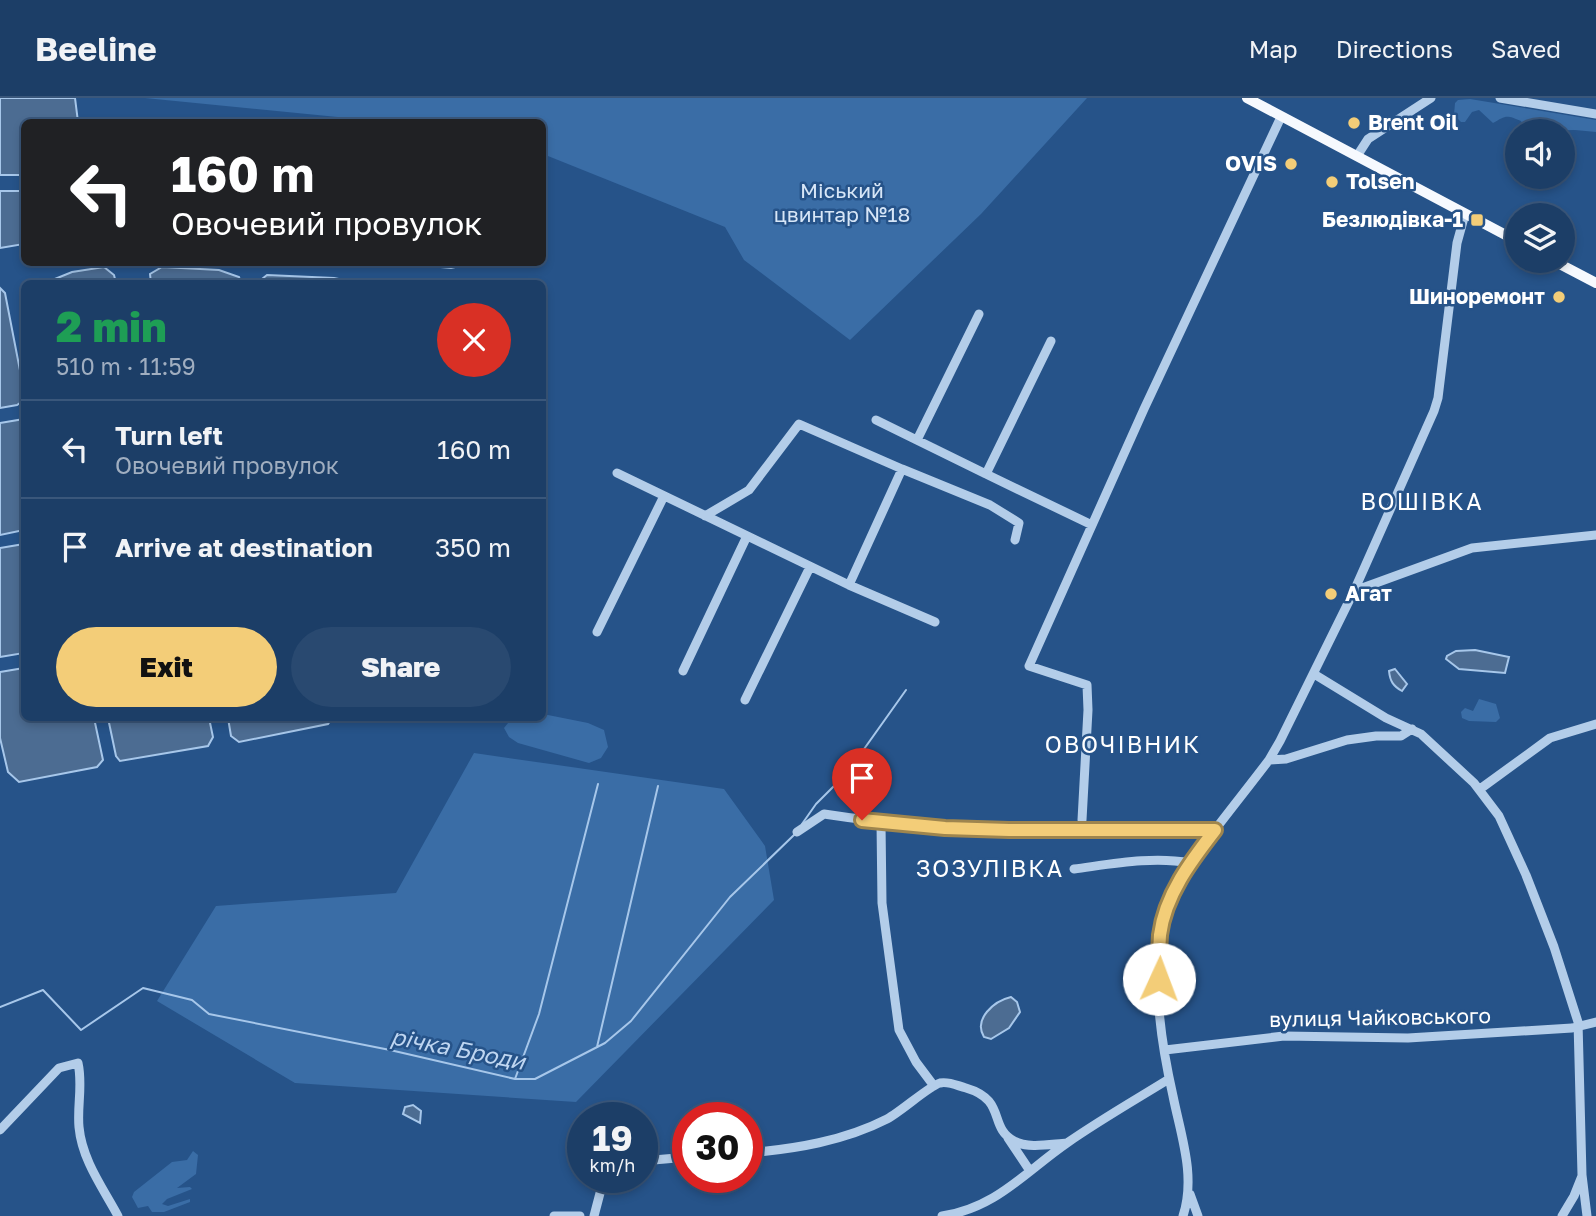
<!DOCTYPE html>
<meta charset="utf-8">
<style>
:root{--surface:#1c3e67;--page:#294970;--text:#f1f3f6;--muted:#a0aec0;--line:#3a577b;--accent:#f3cd78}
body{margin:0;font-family:"Golos Text",sans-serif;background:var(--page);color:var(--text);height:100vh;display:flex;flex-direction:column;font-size:26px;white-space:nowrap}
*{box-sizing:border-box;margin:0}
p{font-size:23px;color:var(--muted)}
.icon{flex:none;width:38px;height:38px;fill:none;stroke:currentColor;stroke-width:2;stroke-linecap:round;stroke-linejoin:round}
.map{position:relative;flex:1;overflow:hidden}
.details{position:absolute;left:21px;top:182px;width:525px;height:441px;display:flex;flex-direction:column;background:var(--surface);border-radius:10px;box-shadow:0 4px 10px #0003,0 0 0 2px var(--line)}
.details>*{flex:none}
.hud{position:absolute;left:21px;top:21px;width:525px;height:147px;border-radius:10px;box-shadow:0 4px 10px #0003,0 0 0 2px var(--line);background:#202124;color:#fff;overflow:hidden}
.buttons{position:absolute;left:1505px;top:21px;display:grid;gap:14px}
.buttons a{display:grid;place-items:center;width:70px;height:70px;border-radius:50%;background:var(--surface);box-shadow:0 4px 10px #0003,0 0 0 2px var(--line);font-size:35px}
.speed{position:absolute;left:567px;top:1004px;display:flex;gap:14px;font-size:35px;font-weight:700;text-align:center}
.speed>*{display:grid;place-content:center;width:91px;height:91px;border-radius:50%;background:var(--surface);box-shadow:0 4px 10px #0003,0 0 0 2px var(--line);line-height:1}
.speed small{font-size:18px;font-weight:400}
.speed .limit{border:10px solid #d22;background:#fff;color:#111}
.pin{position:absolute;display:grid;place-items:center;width:60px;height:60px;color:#fff;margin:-72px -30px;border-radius:50% 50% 50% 0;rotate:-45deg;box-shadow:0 0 7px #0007}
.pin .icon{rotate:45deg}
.me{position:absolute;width:77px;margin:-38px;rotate:2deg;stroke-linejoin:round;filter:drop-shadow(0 0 5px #0008)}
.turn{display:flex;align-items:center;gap:24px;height:147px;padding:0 35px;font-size:32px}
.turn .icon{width:91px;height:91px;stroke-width:2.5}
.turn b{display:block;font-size:49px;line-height:60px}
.round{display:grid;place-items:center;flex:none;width:74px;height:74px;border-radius:37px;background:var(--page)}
.summary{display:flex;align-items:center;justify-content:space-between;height:119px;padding:0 35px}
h1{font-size:42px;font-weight:800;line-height:52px;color:#1e9e55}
.action{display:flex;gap:14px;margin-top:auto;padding:14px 35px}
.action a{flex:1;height:80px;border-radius:42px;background:var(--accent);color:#111;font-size:28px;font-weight:800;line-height:80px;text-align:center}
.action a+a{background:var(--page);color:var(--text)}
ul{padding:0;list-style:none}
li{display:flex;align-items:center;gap:21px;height:98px;padding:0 35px;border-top:2px solid var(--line)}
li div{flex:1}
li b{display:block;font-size:26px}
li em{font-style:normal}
header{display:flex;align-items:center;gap:42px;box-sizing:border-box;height:98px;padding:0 35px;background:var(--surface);border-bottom:2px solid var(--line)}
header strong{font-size:33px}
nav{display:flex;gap:38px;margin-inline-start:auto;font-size:24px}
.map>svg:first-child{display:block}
</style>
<header>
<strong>Beeline</strong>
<nav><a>Map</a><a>Directions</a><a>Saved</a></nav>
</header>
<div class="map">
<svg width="1596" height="1118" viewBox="0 0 1596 1118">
<rect width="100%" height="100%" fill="#265389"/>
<path fill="#3a6da6" d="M 145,0 L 1087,0 L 981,116 L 850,242 L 744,162 L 725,129 L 543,56 L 542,24 L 388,24 Z
M 1470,1 L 1596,22 L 1596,34 L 1575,32 L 1532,33 L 1524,29 L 1521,23 C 1506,16 1505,18 1493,25 L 1479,12 L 1472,14 L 1465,24 L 1461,24 L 1454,17 L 1455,5 L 1458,2 Z
M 1479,601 L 1496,606 L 1500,620 L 1496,624 L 1469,623 L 1462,620 L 1461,614 L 1465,610 L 1473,613 Z
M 543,616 L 588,625 L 604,632 L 608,649 L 601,660 L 589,665 L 518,645 L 509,639 L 504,630 L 512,620 L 542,620 Z
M 474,655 L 724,691 L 765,748 L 774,802 L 576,1004 L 295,985 L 157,903 L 216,808 L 396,795 Z
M 193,1053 L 198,1057 L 196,1076 L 177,1090 L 190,1089 L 192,1091 L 167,1101 L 162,1106 L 168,1108 L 190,1101 L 190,1104 L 164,1114 L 152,1114 L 148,1108 L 138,1110 L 132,1099 L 134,1094 L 172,1064 L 187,1062 Z"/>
<path fill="#4c6c92" stroke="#a7c7ea" stroke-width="2" d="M 0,0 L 75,0 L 78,24 L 24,24 L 24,77 L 0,77 Z
M 0,93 L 24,93 L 24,146 L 0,150 Z
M 399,165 L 466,165 L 464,167 L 451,170 Z
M 104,169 L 114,177 L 116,185 L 45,185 L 72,174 Z
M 162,169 L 219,172 L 239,179 L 241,185 L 151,185 L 150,176 Z
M 267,177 L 334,180 L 358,185 L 262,185 L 262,181 Z
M 0,190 L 5,195 L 24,293 L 24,302 L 17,307 L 0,310 Z
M 24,321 L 24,432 L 0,437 L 0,325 Z
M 24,446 L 24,555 L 0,559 L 0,450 Z
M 1475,552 L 1509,559 L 1505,575 L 1459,571 L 1446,561 L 1447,558 L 1456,553 Z
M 24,570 L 24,620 L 94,620 L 103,662 L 97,669 L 19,684 L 8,674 L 0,640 L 0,574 Z
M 1395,571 L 1407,586 L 1402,593 C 1393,588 1390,583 1389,573 Z
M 108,620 L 209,620 L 213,639 L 208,648 L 120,663 L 116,658 Z
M 228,620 L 332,620 L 328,626 L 239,644 L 231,638 Z
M 1011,899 L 1017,904 L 1020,914 L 1009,930 L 991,941 L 984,939 C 973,921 994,903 1011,899 Z
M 413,1007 L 421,1013 L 420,1025 L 403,1016 L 405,1009 Z"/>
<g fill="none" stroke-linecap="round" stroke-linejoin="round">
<path stroke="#a7c7ea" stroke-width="2" d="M 802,726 L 816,706 L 847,675 L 906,592
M 0,909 L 43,892 L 81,932 L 143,890 L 192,902 L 209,916 L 390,952 L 515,981 L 535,981 L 605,945 L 631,923 L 730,799 L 795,736
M 597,949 L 658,688
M 515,981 L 539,916 L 598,686"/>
<path stroke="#b3cde9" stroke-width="9" d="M 1500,0 L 1596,16
M 1357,58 L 1368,41 L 1431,0
M 1051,243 L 986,376 L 1092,427
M 876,322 L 986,376
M 917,342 L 979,216
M 617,375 L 849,487
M 705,418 L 749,392 L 799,326 L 902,371
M 1354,493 L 1472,450 L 1596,437
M 935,524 L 849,487 L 902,371 L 990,407 L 1019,425 L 1015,442
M 597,534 L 664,398
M 683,573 L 747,438
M 1314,576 L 1386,620 L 1421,636 L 1474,685 L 1499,718 L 1526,777 L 1554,849 L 1578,924 L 1582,1077 L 1587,1118
M 745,602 L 810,469
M 1269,662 L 1286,661 L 1347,642 L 1376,638 L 1401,638 L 1412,631
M 1480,691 L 1550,640 L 1596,626
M 1082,722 L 1088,612 L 1087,587 L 1029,568 L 1144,311 L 1281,19
M 881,725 L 882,805 L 899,932 L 916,964 L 934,988
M 797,734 L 824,716 C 953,736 1085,734 1215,732
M 1074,771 C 1112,766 1153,758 1190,765
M 1165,952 L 1284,938 L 1408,940 L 1572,930 L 1596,924
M 0,1032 L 59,970 L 78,965 C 83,987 77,1007 79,1029 C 82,1062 103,1090 118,1118
M 1008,1040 L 1030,1073
M 747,1055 C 795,1051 844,1043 887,1021 C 902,1013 929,988 940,985 C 949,983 958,988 966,990 C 1007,1002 988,1029 1014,1043 C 1028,1051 1051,1046 1067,1045
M 642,1063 L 688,1059
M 1190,1096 L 1198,1118
M 554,1118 L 580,1118
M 594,1118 L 604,1080
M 942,1118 C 996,1110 1025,1074 1067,1045 C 1100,1022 1135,1002 1169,981
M 1183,1118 C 1196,1078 1181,1038 1173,998 C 1159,936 1147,855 1173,795 C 1182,774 1197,755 1211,737 C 1230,712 1250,687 1269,662 L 1280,643 L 1354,493 L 1434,313 L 1438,300 L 1457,145 L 1465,116
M 1562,1118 L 1574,1098 L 1582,1078"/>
<path stroke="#f6f9fe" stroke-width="10" d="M 1247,0 L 1517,143
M 1554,163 L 1596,185"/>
</g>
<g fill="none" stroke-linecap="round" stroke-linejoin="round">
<defs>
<path id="route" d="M 862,722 L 945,730 L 1009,732 L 1215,732 C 1191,763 1165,797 1160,837 C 1159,852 1159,867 1159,881"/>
</defs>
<use href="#route" stroke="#9e854e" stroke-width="18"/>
<use href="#route" stroke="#f3cd78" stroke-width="12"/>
</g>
<g fill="#f3cd78" stroke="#265389" stroke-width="2.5">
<circle cx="1354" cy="25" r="7"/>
<circle cx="1291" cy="66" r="7"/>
<circle cx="1332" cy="84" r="7"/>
<rect x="1470" y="115" width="14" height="14" rx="3.5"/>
<circle cx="1559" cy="199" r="7"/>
<circle cx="1331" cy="496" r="7"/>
</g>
<g text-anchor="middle" stroke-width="5" stroke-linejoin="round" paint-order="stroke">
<g font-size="21" font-weight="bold" fill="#fff" stroke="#265389" text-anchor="start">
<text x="1368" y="32">Brent Oil</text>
<text x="1277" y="73" text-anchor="end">OVIS</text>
<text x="1346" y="91">Tolsen</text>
<text x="1463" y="129" text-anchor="end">Безлюдівка-1</text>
<text x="1545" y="206" text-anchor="end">Шиноремонт</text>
<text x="1345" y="503">Агат</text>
</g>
<g font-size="21" fill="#d7e6f7" stroke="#265389">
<text x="842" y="100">Міський<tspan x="842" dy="24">цвинтар №18</tspan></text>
</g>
<g font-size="21" fill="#fff" stroke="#265389">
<text transform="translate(1380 920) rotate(-1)" y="7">вулиця Чайковського</text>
</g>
<g font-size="23" letter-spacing="2" fill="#fff" stroke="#265389">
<text x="1422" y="412">ВОШІВКА</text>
<text x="1123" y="655">ОВОЧІВНИК</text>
<text x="990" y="779">ЗОЗУЛІВКА</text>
</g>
<g font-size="23" font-style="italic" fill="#bfd6f1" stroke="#265389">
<text transform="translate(458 951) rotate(11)" y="8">річка Броди</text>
</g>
</g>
</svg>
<div class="buttons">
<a><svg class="icon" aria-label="sound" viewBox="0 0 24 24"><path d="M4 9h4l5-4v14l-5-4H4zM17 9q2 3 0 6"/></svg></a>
<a><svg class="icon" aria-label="layers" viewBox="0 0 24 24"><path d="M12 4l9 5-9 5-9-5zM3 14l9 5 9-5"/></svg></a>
</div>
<div class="speed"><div>19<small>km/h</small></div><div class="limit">30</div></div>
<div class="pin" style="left:862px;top:722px;background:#d93025"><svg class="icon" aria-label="arrive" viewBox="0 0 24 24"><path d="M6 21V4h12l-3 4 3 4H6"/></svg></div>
<svg class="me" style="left:1159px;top:881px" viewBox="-20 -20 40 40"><circle r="19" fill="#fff"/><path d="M0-13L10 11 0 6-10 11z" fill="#f3cd78"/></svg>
<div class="hud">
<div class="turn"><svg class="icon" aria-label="left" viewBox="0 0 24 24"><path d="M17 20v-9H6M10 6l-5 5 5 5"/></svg><div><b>160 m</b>Овочевий провулок</div></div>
</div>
<section class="details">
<div class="summary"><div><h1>2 min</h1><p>510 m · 11:59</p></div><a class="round" style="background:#d93025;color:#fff"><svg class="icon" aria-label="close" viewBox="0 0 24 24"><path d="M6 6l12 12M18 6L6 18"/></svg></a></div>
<ul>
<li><svg class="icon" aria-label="left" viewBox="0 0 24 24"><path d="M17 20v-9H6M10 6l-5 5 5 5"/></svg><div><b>Turn left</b><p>Овочевий провулок</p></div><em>160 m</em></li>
<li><svg class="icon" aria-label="arrive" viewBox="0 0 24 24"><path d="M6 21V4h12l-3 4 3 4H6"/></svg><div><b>Arrive at destination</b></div><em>350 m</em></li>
</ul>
<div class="action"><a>Exit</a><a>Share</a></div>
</section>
</div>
